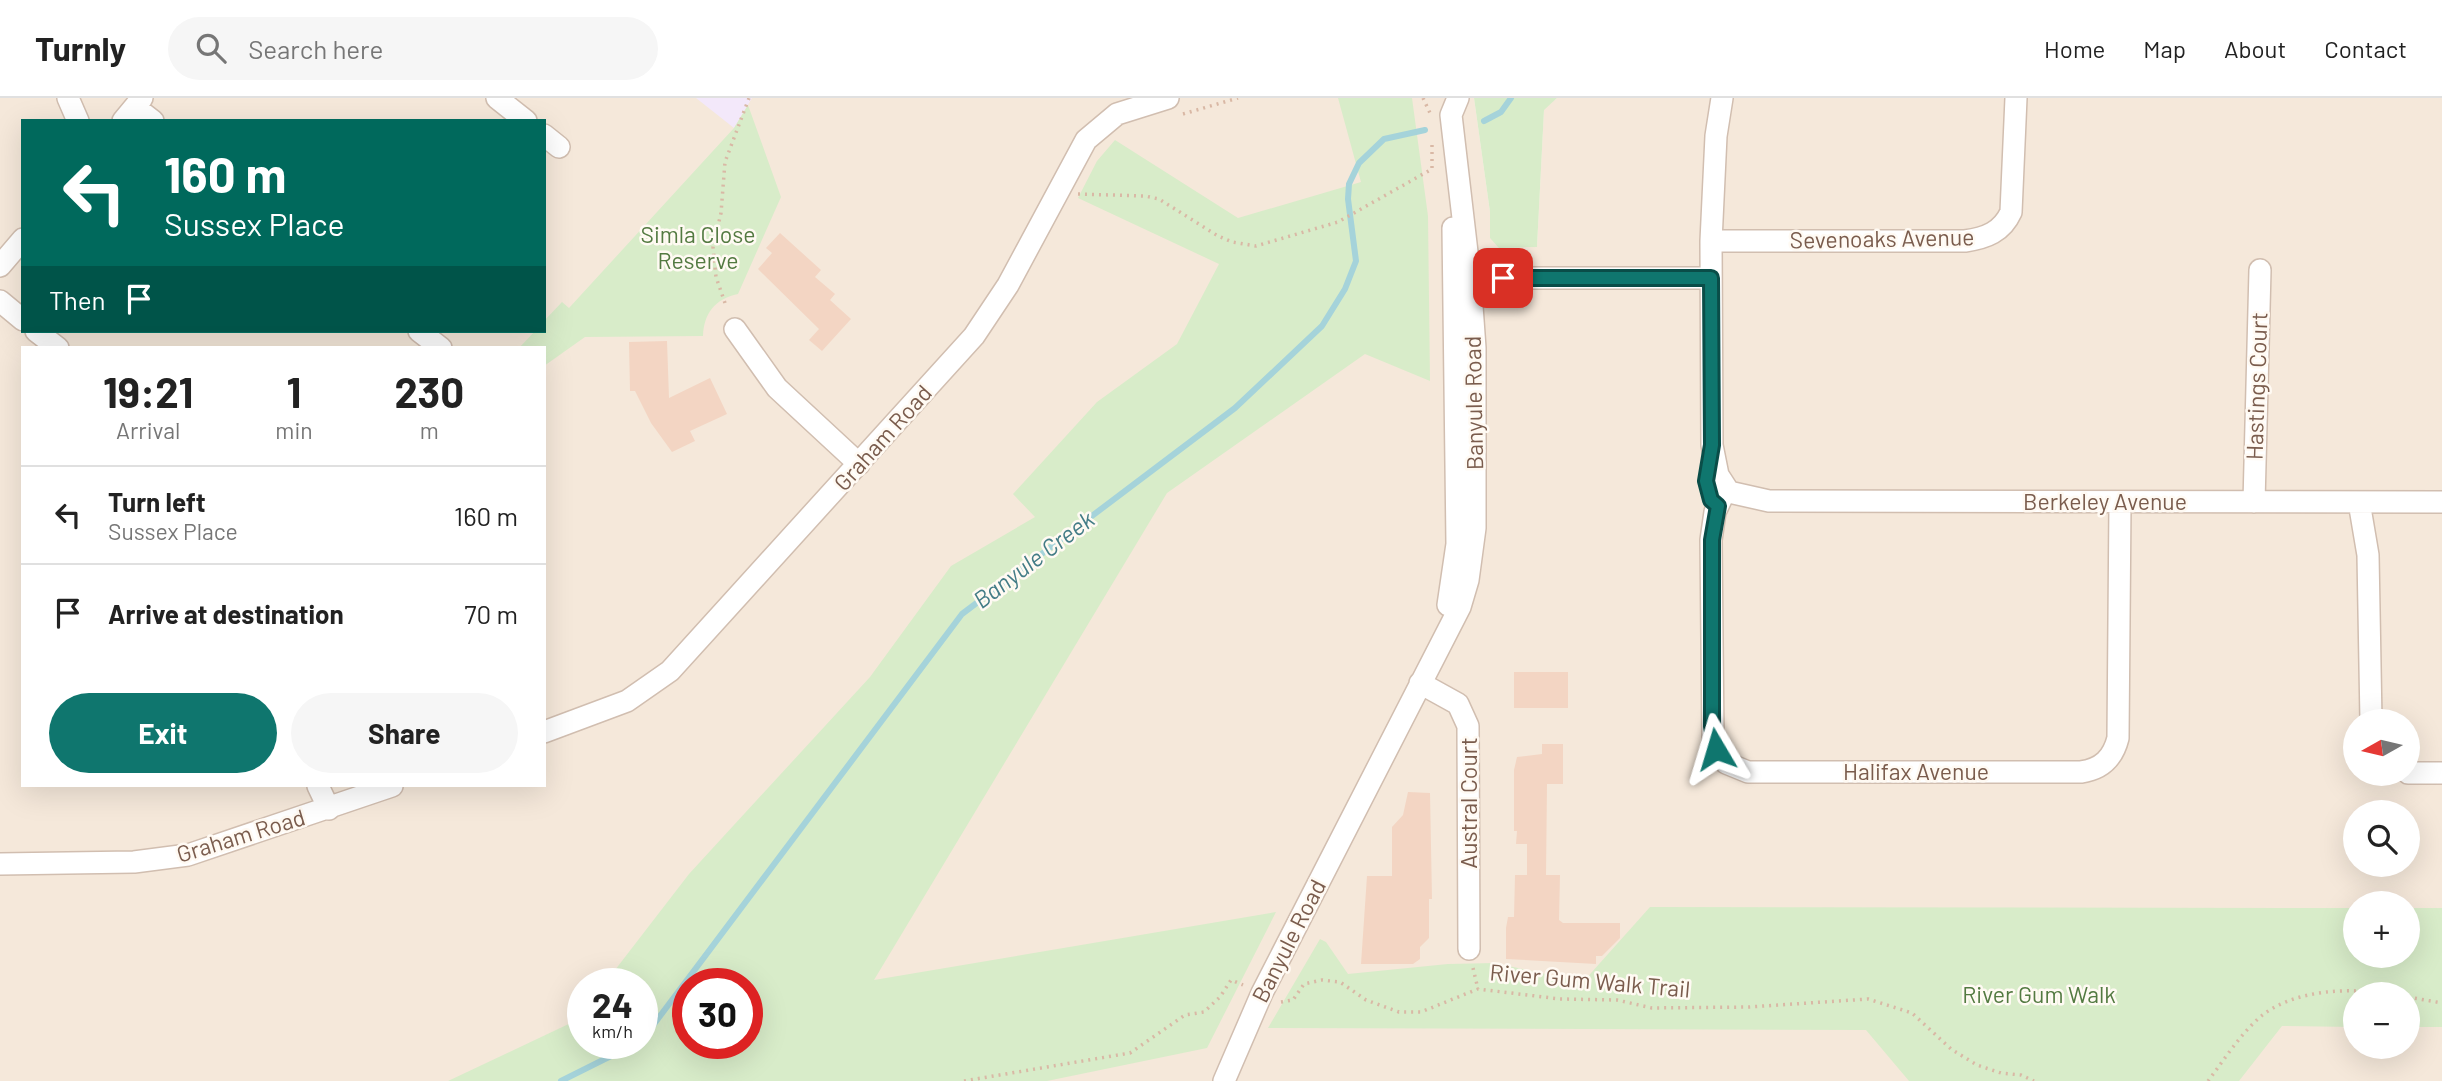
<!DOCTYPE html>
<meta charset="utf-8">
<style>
:root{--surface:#fff;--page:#f6f6f6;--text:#222;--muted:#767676;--line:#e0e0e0;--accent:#0f766e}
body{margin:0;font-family:Barlow,sans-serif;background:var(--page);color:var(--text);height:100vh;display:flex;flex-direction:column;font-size:26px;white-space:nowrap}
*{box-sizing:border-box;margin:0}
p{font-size:23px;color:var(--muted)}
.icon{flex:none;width:38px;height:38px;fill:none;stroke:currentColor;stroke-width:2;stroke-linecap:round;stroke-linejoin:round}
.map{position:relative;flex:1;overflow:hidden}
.drawer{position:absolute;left:21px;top:248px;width:525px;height:441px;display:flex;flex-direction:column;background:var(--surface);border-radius:0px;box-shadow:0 7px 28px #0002}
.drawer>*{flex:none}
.top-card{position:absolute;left:21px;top:21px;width:525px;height:214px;border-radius:0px;box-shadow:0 7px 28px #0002;background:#00695c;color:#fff;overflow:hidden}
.needle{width:46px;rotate:262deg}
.tools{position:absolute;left:2343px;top:611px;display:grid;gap:14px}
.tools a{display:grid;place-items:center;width:77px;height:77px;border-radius:50%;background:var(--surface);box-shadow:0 7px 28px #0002;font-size:35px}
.speed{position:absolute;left:567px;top:870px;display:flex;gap:14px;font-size:35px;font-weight:700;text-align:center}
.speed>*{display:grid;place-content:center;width:91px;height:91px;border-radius:50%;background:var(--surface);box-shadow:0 7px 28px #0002;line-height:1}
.speed small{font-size:18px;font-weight:400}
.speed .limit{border:10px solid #d22;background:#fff;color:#111}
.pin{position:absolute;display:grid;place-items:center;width:60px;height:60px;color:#fff;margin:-30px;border-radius:14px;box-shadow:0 4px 10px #0006}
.me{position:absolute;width:77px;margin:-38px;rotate:353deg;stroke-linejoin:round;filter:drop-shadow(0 0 5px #0008)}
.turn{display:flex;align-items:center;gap:24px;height:147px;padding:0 28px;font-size:32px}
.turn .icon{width:91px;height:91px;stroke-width:2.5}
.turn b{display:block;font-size:49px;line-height:60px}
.then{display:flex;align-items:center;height:66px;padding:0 28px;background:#0003;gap:14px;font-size:26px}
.eta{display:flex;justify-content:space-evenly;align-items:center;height:119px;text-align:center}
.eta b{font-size:42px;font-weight:700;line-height:49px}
.action{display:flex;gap:14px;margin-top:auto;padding:14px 28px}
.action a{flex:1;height:80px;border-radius:42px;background:var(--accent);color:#fff;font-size:28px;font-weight:700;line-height:80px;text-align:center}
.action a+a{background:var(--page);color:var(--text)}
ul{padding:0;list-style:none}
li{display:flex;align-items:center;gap:21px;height:98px;padding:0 28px;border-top:2px solid var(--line)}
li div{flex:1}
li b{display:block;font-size:26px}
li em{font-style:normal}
header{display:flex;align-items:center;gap:42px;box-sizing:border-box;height:98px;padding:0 35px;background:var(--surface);border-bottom:2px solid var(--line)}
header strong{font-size:33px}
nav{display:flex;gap:38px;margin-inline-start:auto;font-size:24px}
.search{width:490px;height:63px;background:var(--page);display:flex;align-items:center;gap:18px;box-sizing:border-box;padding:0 24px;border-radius:38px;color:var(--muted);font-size:26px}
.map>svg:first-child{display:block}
</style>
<header>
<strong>Turnly</strong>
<div class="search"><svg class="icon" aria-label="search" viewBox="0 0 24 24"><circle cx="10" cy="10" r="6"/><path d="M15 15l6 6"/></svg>Search here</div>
<nav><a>Home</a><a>Map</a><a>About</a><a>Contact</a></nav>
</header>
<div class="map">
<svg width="2442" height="983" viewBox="0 0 2442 983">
<rect width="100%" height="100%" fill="#fdf6ec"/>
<path fill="#f5e8da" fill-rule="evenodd" d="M 0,0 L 1474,0 L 1490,114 L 1490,140 L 1537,149 L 1544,11 L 1557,0 L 2442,0 L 2442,983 L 0,983 ZM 23,23 L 544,23 L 544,233 L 23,233 ZM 23,250 L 544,250 L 544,688 L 23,688 ZM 2356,623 L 2408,623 L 2408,676 L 2356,676 ZM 2356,714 L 2408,714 L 2408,766 L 2356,766 ZM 2356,805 L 2408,805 L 2408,858 L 2356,858 ZM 583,886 L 642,886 L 642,945 L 583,945 ZM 688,886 L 747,886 L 747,945 L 688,945 ZM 2356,896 L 2408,896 L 2408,948 L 2356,948 Z"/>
<path fill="#f3e8fa" d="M 696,0 L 752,0 L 734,30 Z"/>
<path fill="#d8ecc9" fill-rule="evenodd" d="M 1338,0 L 1412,0 L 1428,118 L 1430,283 L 1365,256 L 1167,395 L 874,882 L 1276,814 L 1207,950 L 1047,983 L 448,983 L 577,922 L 583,915 L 583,945 L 642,945 L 642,886 L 605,885 L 689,776 L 870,579 L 951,468 L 1035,419 L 1013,396 L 1097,304 L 1177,246 L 1219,166 L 1078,100 L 1097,63 L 1115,42 L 1238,120 L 1361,84 ZM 688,886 L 747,886 L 747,945 L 688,945 Z
M 1474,0 L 1557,0 L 1544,12 L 1537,149 L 1499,150 L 1490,140 L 1490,114 Z
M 748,7 L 781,99 L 738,196 C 715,201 704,215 703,238 L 585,239 L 544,268 L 544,250 L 519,250 L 535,233 L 544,233 L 544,223 L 562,204 L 569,210 L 734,30 Z
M 1650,809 L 2355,810 L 2356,858 L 2408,858 L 2408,810 L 2442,810 L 2442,929 L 2408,929 L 2408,896 L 2356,896 L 2355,929 L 2282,928 L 2239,983 L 1909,983 L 1866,932 L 1268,930 L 1320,841 L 1326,844 L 1348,876 L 1448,866 L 1495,865 L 1583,884 Z"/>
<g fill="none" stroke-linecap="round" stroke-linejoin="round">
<path stroke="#a5d3da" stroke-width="6" d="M 1484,23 L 1501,14 L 1511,0
M 642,942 L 962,516 L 1235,310 L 1322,228 L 1345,191 L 1356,163 L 1348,101 L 1349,86 L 1359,65 L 1384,41 L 1425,32
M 561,983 L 637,945"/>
</g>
<path fill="#f3d5c3" d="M 780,135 L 821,172 L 815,179 L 835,196 L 830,202 L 851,221 L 822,253 L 809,242 L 819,231 L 758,171 L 772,155 L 766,150 Z
M 667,243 L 669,300 L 710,280 L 727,316 L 690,333 L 695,343 L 672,354 L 651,325 L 635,293 L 630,293 L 629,244 Z
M 1514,574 L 1568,574 L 1568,610 L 1514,610 Z
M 1542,646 L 1563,646 L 1563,686 L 1547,686 L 1546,777 L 1560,777 L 1559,822 L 1563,825 L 1620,825 L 1620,840 L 1602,858 L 1596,858 L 1596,866 L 1506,861 L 1506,830 L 1508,819 L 1514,819 L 1515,777 L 1527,777 L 1527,746 L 1516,746 L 1517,733 L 1514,733 L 1514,672 L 1517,659 L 1542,656 Z
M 1408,694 L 1430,695 L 1432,801 L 1429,801 L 1429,840 L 1420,849 L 1420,861 L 1413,866 L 1361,866 L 1367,778 L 1392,778 L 1392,729 L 1403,717 Z"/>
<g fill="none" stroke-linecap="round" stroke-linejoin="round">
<defs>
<path id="minor" d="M 68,0 L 78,23
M 497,0 L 526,23
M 1722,0 L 1716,38 L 1711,143 L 1712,347 L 1718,377 L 1729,394 L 1769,403 L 2442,404
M 135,9 L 153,23
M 123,23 L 142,0
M 544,37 L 559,49
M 1711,143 L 1965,143 C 1986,140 2002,134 2011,114 L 2016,0
M 0,168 L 23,141
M 1458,180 L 1711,180
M 0,203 L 23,222
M 735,231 L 777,290 L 859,366
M 36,233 L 58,250
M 419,233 L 441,250
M 1726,391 L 1715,414 L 1711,442 L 1713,641 L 1726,665 L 1748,674 L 2081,674 C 2102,671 2113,660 2118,640 L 2120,405
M 2254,404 L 2260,172
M 2359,404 L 2368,457 L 2371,623
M 1448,507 L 1457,446 L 1453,130
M 1420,585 L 1458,606 L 1468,628 L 1469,851
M 544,634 L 627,603 L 670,573 L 974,238 L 1008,187 L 1086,42 L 1117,16 L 1168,0
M 2408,675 L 2442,675
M 318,688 L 329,711
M 0,766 L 134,764 L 188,757 L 392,688
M 1224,983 L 1262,895 L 1460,509 L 1468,482 L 1475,430 L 1475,250 L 1470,180 L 1451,17 L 1458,0"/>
</defs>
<use href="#minor" stroke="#d1beb0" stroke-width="24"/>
<path stroke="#d9b8a5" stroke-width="3.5" stroke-dasharray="2 5" stroke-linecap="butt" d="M 1423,0 L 1430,15
M 1183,16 L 1238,0
M 1078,96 L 1145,98 L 1159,101 L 1218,138 L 1232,144 L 1256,148 L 1338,124 L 1432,71 L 1432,47
M 725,205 L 716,179 L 713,149 L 721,115 L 725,64 L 749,0
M 1473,870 L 1478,891
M 2408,899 L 2442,905
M 1281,904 L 1293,902 L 1304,886 L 1322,882 L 1340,884 L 1366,902 L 1399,914 L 1421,914 L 1478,891 L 1560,901 L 1617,902 L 1652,910 L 1749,909 L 1868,901 L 1912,915 L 1951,951 L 1977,967 L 2001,975 L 2021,977 L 2034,983
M 964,983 L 1130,955 L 1185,917 L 1204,914 L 1220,899 L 1231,882 L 1243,887
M 2208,983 C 2224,962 2239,938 2259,920 C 2291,892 2347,889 2387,896"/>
<use href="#minor" stroke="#fff" stroke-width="21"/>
</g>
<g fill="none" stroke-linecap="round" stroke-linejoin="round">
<defs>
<path id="route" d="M 1503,180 L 1711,180 L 1712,347 L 1706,383 L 1711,402 L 1718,408 L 1712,442 L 1712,628 L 1716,651"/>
</defs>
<use href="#route" stroke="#0a4d48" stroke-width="18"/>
<use href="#route" stroke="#0f766e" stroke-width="12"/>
</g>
<g text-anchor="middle" stroke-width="5" stroke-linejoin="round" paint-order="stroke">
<g font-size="23" fill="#537a41" stroke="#fffaf3">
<text x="698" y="145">Simla Close<tspan x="698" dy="26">Reserve</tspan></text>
<text x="2039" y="905">River Gum Walk</text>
</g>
<g font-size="23" fill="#7a5c4d" stroke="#fffaf3">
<text transform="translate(1882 141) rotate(-1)" y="8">Sevenoaks Avenue</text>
<text transform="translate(2257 288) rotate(-88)" y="8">Hastings Court</text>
<text transform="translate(1474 305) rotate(-91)" y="8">Banyule Road</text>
<text transform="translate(883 340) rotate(-48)" y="8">Graham Road</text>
<text x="2105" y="412">Berkeley Avenue</text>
<text x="1916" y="682">Halifax Avenue</text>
<text transform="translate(1469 705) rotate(-90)" y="8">Austral Court</text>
<text transform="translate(241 738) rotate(-17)" y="8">Graham Road</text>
<text transform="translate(1289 843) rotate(-63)" y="8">Banyule Road</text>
<text transform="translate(1590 883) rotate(5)" y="8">River Gum Walk Trail</text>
</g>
<g font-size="24" font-style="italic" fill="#437c86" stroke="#fffaf3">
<text transform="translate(1034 462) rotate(-37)" y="8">Banyule Creek</text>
</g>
</g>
</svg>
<div class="tools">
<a><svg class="needle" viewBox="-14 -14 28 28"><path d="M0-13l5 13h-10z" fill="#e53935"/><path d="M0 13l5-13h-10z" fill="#767676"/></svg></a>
<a><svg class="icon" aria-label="search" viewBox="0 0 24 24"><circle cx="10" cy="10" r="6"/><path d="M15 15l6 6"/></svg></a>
<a>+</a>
<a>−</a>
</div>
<div class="speed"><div>24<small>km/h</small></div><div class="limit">30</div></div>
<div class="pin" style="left:1503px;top:180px;background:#d93025"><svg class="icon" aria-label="arrive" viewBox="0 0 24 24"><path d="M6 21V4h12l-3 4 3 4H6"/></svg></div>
<svg class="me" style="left:1716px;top:651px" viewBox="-20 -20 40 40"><path d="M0-17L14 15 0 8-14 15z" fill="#0f766e" stroke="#fff" stroke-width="4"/></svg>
<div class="top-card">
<div class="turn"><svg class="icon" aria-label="left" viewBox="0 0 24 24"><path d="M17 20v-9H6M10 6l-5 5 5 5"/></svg><div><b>160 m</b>Sussex Place</div></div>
<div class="then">Then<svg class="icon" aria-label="arrive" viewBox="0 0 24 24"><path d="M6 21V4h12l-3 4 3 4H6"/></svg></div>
</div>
<section class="drawer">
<div class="eta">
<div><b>19:21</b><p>Arrival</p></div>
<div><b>1</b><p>min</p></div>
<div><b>230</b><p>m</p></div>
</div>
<ul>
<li><svg class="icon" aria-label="left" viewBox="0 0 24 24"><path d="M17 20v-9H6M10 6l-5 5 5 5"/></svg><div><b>Turn left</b><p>Sussex Place</p></div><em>160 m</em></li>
<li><svg class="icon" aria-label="arrive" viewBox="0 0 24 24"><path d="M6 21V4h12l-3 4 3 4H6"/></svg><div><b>Arrive at destination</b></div><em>70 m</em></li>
</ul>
<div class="action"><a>Exit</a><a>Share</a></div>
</section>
</div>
